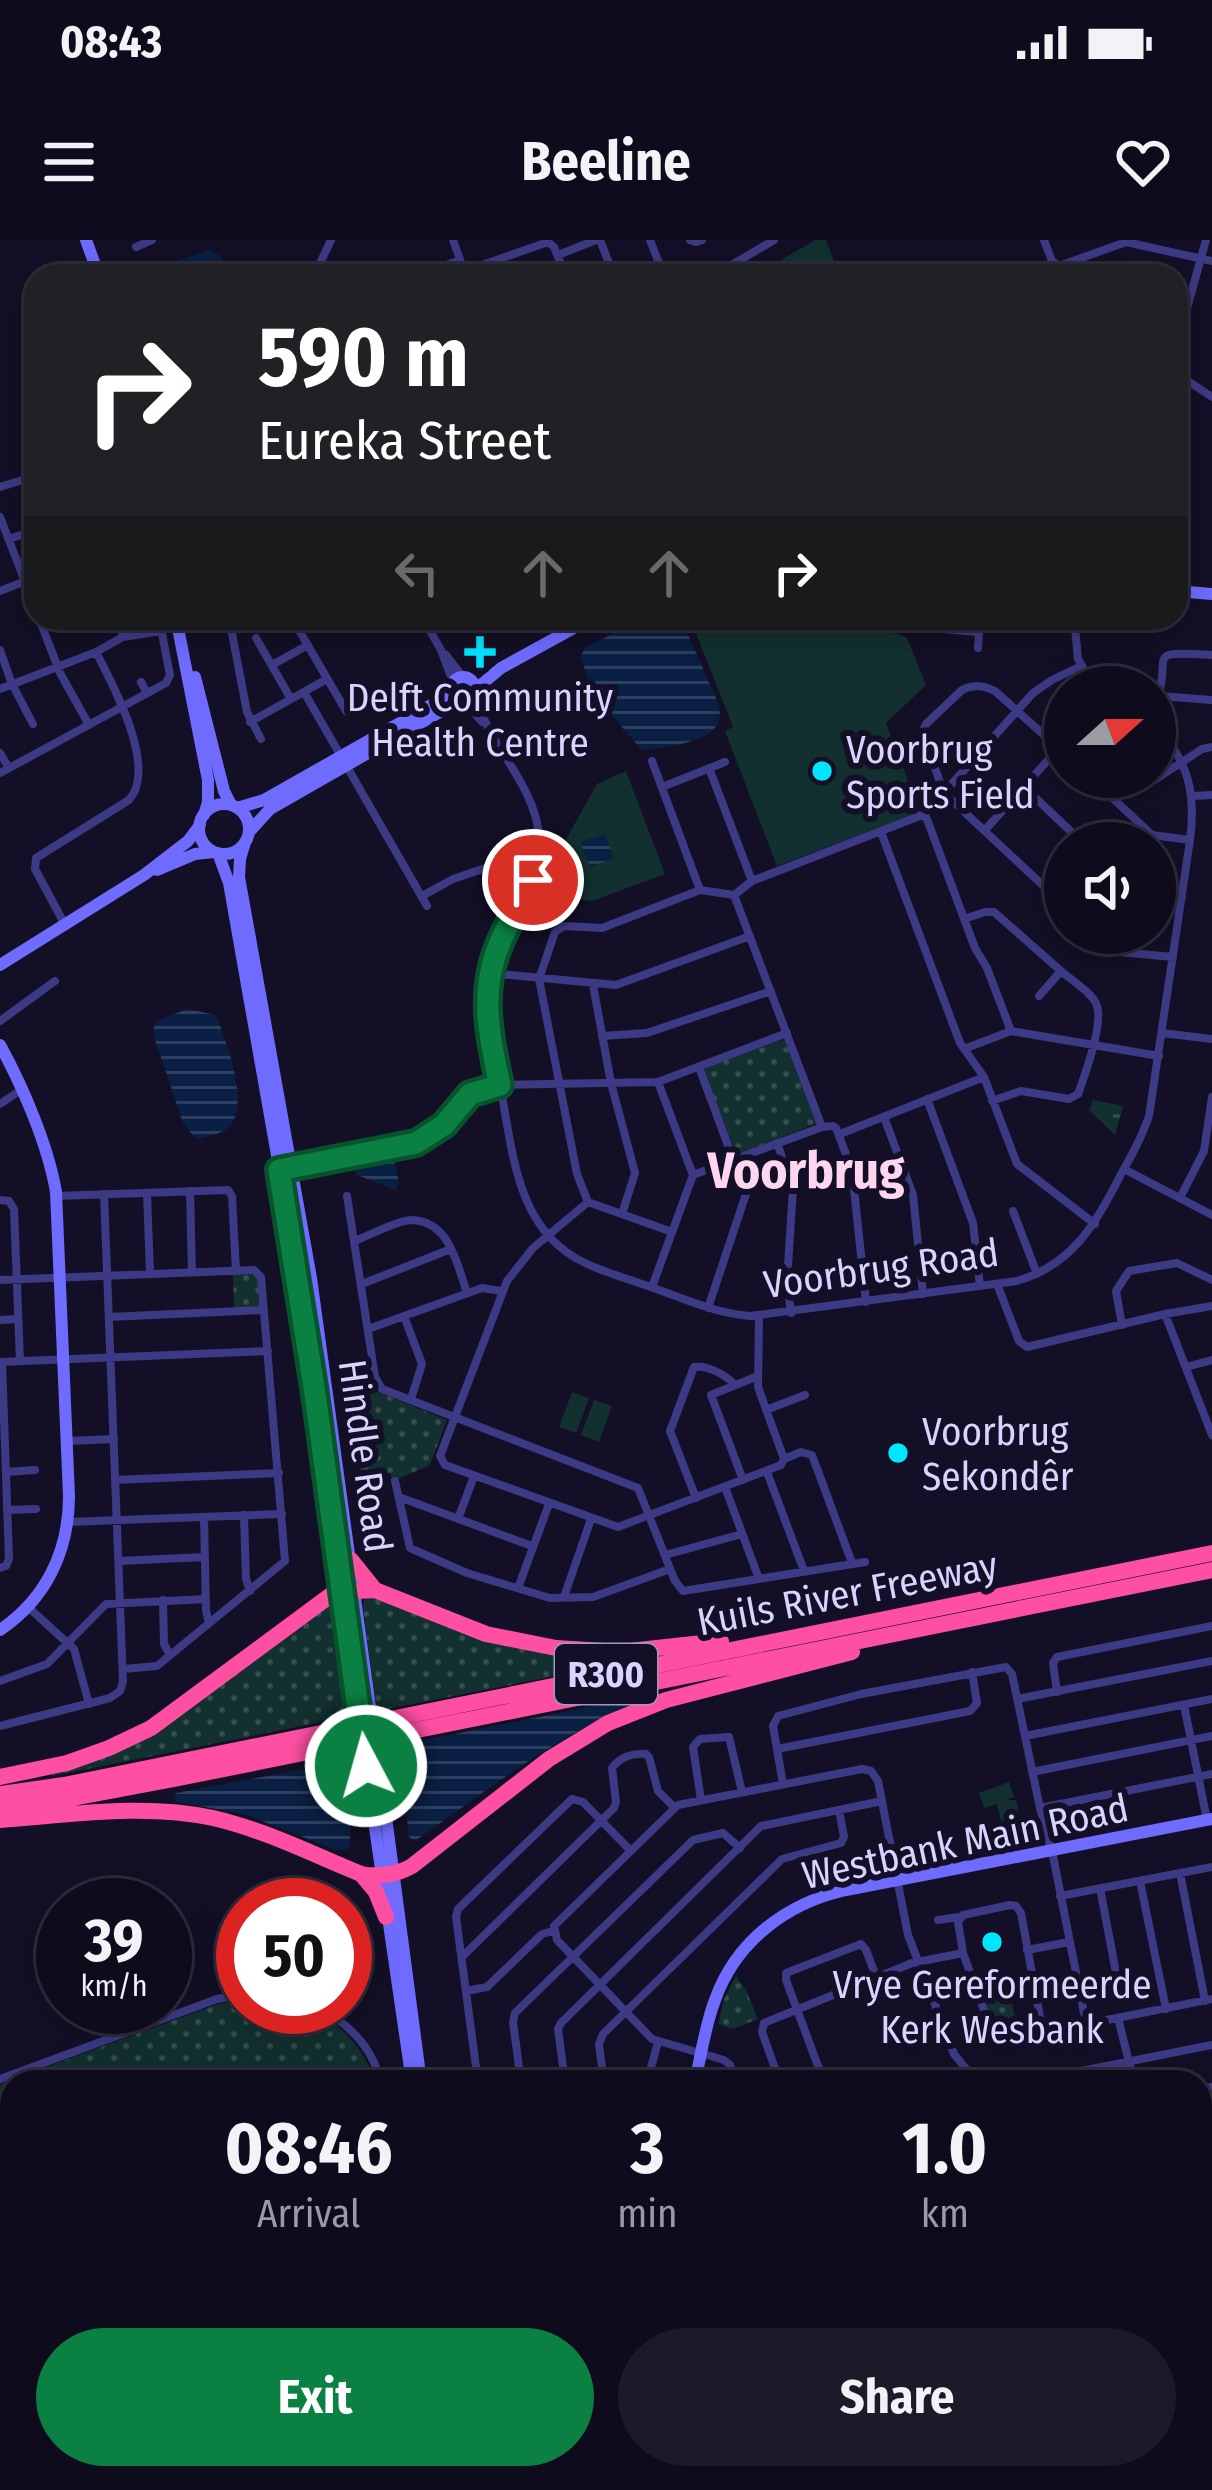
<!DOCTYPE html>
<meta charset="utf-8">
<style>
:root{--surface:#0e0b1c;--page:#1c1929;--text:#f1f3f6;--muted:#9b9ba3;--line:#2e2b3b;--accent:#0b8043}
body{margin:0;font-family:"Fira Sans Condensed",sans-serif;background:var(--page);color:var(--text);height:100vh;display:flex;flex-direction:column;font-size:45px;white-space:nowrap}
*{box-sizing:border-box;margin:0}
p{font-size:39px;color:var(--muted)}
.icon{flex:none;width:66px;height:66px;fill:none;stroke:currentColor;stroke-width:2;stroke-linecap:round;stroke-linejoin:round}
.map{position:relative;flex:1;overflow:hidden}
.sheet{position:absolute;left:0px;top:1830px;width:1212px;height:420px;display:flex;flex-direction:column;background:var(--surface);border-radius:36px 36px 0 0;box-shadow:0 6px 30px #0003,0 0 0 3px var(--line)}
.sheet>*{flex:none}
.guide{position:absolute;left:24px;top:24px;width:1164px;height:366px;border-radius:36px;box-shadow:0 6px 30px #0003,0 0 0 3px var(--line);background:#202124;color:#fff;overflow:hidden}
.needle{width:78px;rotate:69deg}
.fabs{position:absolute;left:1044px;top:426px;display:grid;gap:24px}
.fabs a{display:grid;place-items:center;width:132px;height:132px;border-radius:50%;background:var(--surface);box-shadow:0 6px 30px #0003,0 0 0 3px var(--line);font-size:60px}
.speed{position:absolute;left:36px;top:1638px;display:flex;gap:24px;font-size:60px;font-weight:700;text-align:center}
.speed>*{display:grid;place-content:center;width:156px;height:156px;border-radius:50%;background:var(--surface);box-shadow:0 6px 30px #0003,0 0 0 3px var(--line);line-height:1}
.speed small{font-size:30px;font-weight:400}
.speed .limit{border:18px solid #d22;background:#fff;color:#111}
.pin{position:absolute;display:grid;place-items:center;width:102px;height:102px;color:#fff;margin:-51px;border:6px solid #fff;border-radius:50%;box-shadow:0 3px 12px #0007}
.me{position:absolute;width:132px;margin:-66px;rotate:354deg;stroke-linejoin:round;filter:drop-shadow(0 0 9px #0008)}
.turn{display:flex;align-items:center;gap:42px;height:252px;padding:0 36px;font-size:54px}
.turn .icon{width:156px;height:156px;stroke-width:2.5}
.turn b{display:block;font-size:84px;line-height:102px}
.lanes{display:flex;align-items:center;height:114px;padding:0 36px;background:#0003;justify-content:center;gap:60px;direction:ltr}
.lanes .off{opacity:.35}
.eta{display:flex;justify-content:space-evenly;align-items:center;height:204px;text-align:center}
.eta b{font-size:72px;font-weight:700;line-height:84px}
.button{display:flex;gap:24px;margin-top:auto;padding:24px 36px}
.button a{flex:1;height:138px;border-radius:72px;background:var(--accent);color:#fff;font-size:48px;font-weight:700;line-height:138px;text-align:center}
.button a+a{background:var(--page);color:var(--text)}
.status{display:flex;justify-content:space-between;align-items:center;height:84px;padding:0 60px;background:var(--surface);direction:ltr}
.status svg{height:33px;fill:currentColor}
header{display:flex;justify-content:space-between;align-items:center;height:156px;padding:0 36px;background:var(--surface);font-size:54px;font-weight:700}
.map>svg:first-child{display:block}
</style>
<div class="status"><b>08:43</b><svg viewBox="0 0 49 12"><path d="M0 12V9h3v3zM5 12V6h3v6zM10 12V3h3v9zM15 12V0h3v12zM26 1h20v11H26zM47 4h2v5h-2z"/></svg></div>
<header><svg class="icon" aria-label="menu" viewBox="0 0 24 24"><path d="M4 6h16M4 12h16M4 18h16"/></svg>Beeline<svg class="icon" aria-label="heart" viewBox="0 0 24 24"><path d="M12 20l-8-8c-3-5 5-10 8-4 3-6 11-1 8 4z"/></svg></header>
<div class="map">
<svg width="1212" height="2250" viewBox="0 0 1212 2250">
<defs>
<pattern id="green-dots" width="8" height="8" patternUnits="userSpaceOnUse" patternTransform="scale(3)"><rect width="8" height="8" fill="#12302f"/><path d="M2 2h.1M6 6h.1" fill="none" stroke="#344d4e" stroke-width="1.8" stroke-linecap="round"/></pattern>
<pattern id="wetland-marsh" width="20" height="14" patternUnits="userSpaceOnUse" patternTransform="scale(3)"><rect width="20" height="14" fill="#12302f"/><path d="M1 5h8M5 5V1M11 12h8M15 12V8" fill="none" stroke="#344d4e"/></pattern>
<pattern id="water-rules" width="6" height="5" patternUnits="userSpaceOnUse" patternTransform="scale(3)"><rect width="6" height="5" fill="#0a1f44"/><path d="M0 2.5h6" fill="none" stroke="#2d3f60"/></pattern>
</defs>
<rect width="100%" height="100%" fill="#130f26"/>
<path fill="url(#green-dots)" d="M 782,800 L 786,801 L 817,883 L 740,914 L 736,913 L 704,832 L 706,827 Z
M 233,1033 L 254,1033 L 258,1036 L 261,1064 L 259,1067 L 234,1069 Z
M 373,1150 L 447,1180 L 430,1225 L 393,1241 L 390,1233 L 384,1235 L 385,1242 L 363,1245 L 348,1160 Z
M 368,1356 L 418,1375 L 652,1417 L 377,1471 L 363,1367 L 363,1362 Z
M 334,1359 L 337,1362 L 352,1476 L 52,1536 L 51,1532 L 99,1518 Z
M 736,1736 L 746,1750 L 758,1779 L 733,1789 L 718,1784 L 724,1759 Z
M 1010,1754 L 1015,1778 L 1010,1779 L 1013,1797 L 997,1796 L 982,1760 Z
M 243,1760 L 243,1767 C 262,1767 284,1764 302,1768 C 337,1776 366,1810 375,1842 L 12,1842 L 12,2238 L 439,2238 L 440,2250 L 0,2250 L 0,1844 L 218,1764 Z
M 1212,2115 L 1212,2250 L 1000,2250 L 1013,2238 L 1200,2238 L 1200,2117 Z
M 638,2238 L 797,2238 L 780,2250 L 651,2250 Z"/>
<path fill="url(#wetland-marsh)" d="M 1093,860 L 1123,866 L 1115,895 L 1089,870 Z
M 498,2238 L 638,2238 L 651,2250 L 498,2250 Z
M 797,2238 L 1013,2238 L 1000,2250 L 780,2250 Z"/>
<path fill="#12302f" d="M 815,0 L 826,0 L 840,36 L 754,36 Z
M 690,378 L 803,378 L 806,385 L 900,394 L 907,398 L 926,445 L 886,483 L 920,572 L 777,626 L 725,491 L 733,487 Z
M 626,531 L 665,634 L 592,661 L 564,658 L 563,662 L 537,651 L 597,544 Z
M 572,1152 L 589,1158 L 576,1193 L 559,1187 Z
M 594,1160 L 612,1166 L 599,1202 L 581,1195 Z
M 1009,1542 L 1014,1557 L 1007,1560 L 1016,1560 L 1025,1604 L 1007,1608 L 997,1564 L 984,1568 L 979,1553 Z"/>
<path fill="url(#water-rules)" d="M 209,10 L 220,16 L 229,36 L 150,36 L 162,26 Z
M 645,378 L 681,378 L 718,463 C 720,471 721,476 718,483 C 710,503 661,508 642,510 L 595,456 L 580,417 L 586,407 Z
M 605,594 L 614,618 L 590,627 L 580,602 Z
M 187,769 L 216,775 C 226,802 254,871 225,890 C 217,895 205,897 196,899 L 183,883 L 153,794 L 155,782 Z
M 389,917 L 394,920 L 399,942 L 395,950 L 355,934 L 357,927 Z
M 638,1457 L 641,1462 C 558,1493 488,1550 415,1601 L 409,1597 L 400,1521 L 420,1501 Z
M 331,1524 L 338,1526 L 340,1532 L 350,1585 L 350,1606 L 345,1610 L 334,1609 L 244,1574 L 177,1562 L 174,1557 L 176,1553 Z"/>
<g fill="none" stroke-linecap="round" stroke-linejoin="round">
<path stroke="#3d3a85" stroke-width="8" d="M 453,0 L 466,36
M 600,0 L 614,36
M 650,0 L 664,36
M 690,0 L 696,2 L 702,0
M 1044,0 L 1052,21 L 1059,26 L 1126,2 L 1212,21
M 136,7 L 152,0
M 558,15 L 596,0
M 465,31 L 548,2 L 554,7 L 566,36
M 425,33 L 460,20
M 314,36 L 331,0
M 713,36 L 774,0
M 1176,108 L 1206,0
M 1176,133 L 1212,157
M 0,247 L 36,236
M 0,277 L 36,370
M 9,299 L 36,290
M 0,351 L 36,337
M 39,378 L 60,433 L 89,485
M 119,378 L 123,397
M 229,378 L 247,472 L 261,499
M 292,378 L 346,471
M 423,378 L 441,410 L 453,442
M 812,378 L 978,392
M 1074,378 L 1078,419 L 1094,447
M 41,384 L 57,378
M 256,398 L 291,459
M 978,408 L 980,378
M 0,410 L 12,444 L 33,484
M 446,415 L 463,437
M 272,425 L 308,405
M 141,442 L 147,453
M 0,449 L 96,412 L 123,397 L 161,391
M 304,452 L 427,666
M 473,456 C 479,467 483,478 489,489 C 507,523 536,556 539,596 C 544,647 500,684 490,732 C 481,772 493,810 501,850 C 513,914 517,991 585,1023 C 604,1032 625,1038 645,1045 C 680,1057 713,1073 750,1076 L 1017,1041 C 1072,1025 1096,984 1120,936 C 1131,917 1142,897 1149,876 L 1190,600 C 1196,555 1189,519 1155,487
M 1159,456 L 1212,460
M 464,461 L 482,482
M 1155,463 C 1176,416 1138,410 1212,415
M 250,482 L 327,439
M 0,513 L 9,528
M 1065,514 L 995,451 C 985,446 973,444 962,450 L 926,484 L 922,493 L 944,553 L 1065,666
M 652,521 L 700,650
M 709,528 L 752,641
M 0,533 L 166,443 L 170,435 L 159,378
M 1090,537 L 1152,595 L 1190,600
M 1156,539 L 1202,509 L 1212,507
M 662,547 L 725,522
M 1024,547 L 1083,603
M 1193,556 L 1212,555
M 925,574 L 975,708 L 987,728 L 1011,791
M 985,590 L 1059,508
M 881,592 L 960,803 L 984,837 L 1017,924 L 1095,984
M 734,655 L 752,641 L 925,574 L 1033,453 L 1052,440 L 1081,426
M 734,655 L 822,887
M 422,656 L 453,639 L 509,620 L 538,623
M 1155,656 L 1182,658
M 964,679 L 985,672 L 994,672 L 1061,731 L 1039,756
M 64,683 L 35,629 L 36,618 L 129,560 C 158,528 113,445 96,412
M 1096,693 L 1120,712 L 1173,717
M 489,733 L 616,745 L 750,696
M 593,745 L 611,843 L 635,933 L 622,974
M 0,781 L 55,741
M 1162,793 L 1212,799
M 602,796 L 647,793 L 771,751
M 964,809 L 1011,791 L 1159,816
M 699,827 L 746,954 L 708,1068
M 927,859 L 973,983 L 980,1046
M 992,861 L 1021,851 L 1069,859 L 1078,854 C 1085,835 1103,784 1097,766 C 1093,753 1071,740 1061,731
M 0,864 L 21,850
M 884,877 L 913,955 L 923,1054
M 822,887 L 833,886 L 836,888 L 852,930 L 866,1062
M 840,894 L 984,837
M 777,903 L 793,948 L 787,1041 L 791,1073
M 287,929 L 415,903 L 436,892 L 470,854 L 500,845 L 658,842 L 787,793
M 1124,929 L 1212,975
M 693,935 L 822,887
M 190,951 L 192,1032
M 147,953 L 150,1034
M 57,956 L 228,950 L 232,956 L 236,1031
M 347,956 L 375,1137 L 382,1149 L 638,1248 L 675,1341 L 683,1351 L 865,1322
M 1180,958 L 1204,911 L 1212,857
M 0,960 L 9,961 L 14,969 L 20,1121
M 588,962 L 533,1008 L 507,1041 L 440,1216 L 445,1225 L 618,1287 L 781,1225 L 784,1219 L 758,1147 L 759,1076
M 588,962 L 577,934 L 539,739 L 555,692 L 564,686 L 602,688 L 700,650 L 734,655
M 588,962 L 672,992
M 1013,971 L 1037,1034
M 355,1001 C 368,996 398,980 411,980 C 450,981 457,1024 467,1053
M 0,1040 L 254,1030 L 261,1037 L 285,1321 L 157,1426 L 123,1429
M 362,1044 L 451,1009
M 997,1044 L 1019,1101 L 1027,1107 L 1165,1074 L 1212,1066
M 652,1047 L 693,935 L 658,842
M 1165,1074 L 1212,1195
M 404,1076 L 422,1124 L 411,1159
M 109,1077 L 264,1070
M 0,1080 L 18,1079
M 1122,1085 L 1116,1051 L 1129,1031 L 1177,1023 L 1212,1040
M 368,1089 L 482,1048 L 501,1051
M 0,1122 L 268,1111
M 1186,1127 L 1212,1120
M 766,1170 L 805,1155
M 68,1201 L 114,1199
M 784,1219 L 801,1212 L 812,1215 L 852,1323
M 6,1232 L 35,1230
M 767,1232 L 804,1331
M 115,1240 L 279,1233
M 743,1240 L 711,1155 L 758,1136
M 395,1241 L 410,1308 L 467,1333 L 550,1358 L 593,1357 L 670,1329
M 725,1247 L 759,1339
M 399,1257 L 532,1306
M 696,1258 L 670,1191 L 694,1127 C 708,1125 726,1135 735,1145
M 7,1270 L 36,1269
M 244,1275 L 246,1339 L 250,1351
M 204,1277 L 206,1371 L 209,1383
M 458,1279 L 474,1236
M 68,1282 L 282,1274
M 665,1315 L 742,1294
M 119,1321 L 205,1317
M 0,1328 L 6,1326 L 9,1319 L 2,1122
M 518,1348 L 549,1264
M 564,1357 L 591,1279
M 163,1360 L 164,1404 L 170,1415
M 28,1367 L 74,1409 L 89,1464
M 0,1441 L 47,1424 L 106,1364 L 206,1359
M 1057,1452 L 1053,1423 L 1057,1417 L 1212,1386
M 1017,1459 L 1212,1421
M 1184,1465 L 1207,1580
M 0,1486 L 110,1458 L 120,1451 L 123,1442 L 104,954
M 1025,1496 L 1212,1459
M 777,1509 L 970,1471 L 977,1463 L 972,1432
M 1032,1532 L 1212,1496
M 783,1544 L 773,1486 L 778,1476 L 861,1454 L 1006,1427 L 1012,1434 L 1040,1568 L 1053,1616 L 1085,1778 L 1097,1782 L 1212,1759
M 701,1560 L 693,1507 L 700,1499 L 729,1497 L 742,1552
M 1040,1568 L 1212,1534
M 1180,1633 L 1205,1761
M 1140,1641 L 1166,1769
M 1060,1656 L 1212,1627
M 1010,1665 L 1016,1666 L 1021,1673 L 1042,1788 L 1040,1793 C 1029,1798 1010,1802 997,1800 L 993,1795 L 963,1713 L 958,1682 L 963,1675 Z
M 938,1680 L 959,1677
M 1027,1710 L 1069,1702
M 463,1716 L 614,1568 L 616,1562 L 612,1528 C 620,1517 633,1513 646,1514 L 649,1517 L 658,1551 L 675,1568
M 1077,1746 L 1111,1740 L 1116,1733 L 1100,1648
M 466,1751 L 487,1747 L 542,1694 L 553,1691
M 317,1767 C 349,1783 372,1807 381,1842
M 1118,1778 L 1134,1842
M 0,1839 L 217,1759 L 243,1754
M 478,1842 L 456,1677 L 458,1669 L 572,1559 L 583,1562 L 630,1610
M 521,1842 L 513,1782 L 515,1773 L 693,1600 L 723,1593 L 740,1608
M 565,1842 L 558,1789 L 561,1783 L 761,1586 L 882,1561
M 604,1842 L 599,1804 L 603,1794 L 782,1619 L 841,1603 L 844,1597 L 839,1570
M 647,1842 L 658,1802
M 737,1842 L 730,1825 L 724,1820 L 652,1799 L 557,1700 L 554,1686 L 678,1565 L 862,1529 L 871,1531 L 878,1541 L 908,1695 L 954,1814 L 966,1829 L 988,1842
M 780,1842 L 762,1792 L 764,1783 L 912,1723 L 963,1713
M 824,1842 L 786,1740 L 786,1733 L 861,1704 L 866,1710 L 877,1739
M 1026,1842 L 1212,1805
M 1200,1850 L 1212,1847
M 1200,1887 L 1212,1885
M 1200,1924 L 1212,1922
M 1200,1962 L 1212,1960
M 1200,2013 L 1212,1987
M 1200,2098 L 1212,2072
M 1200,2114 L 1212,2112"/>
<path stroke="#6f6bff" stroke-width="12" d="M 86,0 L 99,36
M 1176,351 L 1212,354
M 176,378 L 208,540 L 208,562 L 204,575
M451 449a12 12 0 1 1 24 0a12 12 0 1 1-24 0Z
M 195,437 L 224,551 L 231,565
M 475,450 L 501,428 L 592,378
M199 589a25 25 0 1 1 50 0a25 25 0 1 1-50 0Z
M 237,568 L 264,560 L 421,471 L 443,458 L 451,449
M 249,592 L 270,569 L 459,461
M 245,602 L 240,619 L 239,637 L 311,1038 L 369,1460
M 218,613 L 229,643 L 293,1006 L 358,1462
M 157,630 L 195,614 L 214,612
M 0,725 L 144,635 L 188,601 L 200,585
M 0,805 C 23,847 48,905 56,952 L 69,1256 C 69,1311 46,1359 0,1390
M 379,1524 L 421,1842
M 366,1526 L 412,1842
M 695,1842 C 701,1815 705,1786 715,1760 C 736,1701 787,1663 846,1650 L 1212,1579
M 446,2238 L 446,2250"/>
<path stroke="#ff4fa3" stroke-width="16" d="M 351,1320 L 375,1350
M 0,1537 L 67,1523 L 109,1508 L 151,1488 L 335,1352 L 375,1350 L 486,1394 L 556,1408 L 620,1412 L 721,1401
M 0,1554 L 64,1545 L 1212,1313
M 0,1569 L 57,1561 L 174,1539 L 1212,1330
M 0,1580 C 71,1575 143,1563 213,1578 C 265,1590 312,1614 361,1634 C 377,1637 397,1635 412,1626 L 549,1519 L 608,1483 L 666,1460 L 852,1412
M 361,1634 L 376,1652 L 386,1677"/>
<path stroke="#6f6bff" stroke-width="12" d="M 369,1460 L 379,1524
M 358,1462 L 366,1526"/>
</g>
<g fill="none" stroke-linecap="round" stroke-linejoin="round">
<defs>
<path id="route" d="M 366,1526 L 314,1147 L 279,930 L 416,903 L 444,885 L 470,854 L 500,845 C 488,793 479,747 502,698 C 511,678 524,660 533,640"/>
</defs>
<use href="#route" stroke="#07532c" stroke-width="30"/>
<use href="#route" stroke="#0b8043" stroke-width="21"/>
</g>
<g fill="#00e5ff" stroke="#130f26" stroke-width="4.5">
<path d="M474 394h12v12h12v12h-12v12h-12v-12h-12v-12h12z"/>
<circle cx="822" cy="531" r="12"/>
<circle cx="898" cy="1213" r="12"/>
<circle cx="992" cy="1702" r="12"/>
</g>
<g text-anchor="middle" stroke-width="12" stroke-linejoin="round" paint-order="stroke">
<rect fill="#130f26" stroke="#9e99be" stroke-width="3" x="555" y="1404" width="102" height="60" rx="9"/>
<g font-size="36" font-weight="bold" fill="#d9d4ff">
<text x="606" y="1447">R300</text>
</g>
<g font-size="39" fill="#d9d4ff" stroke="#130f26">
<text x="480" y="471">Delft Community<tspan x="480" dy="45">Health Centre</tspan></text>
<text x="846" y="523" text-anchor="start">Voorbrug<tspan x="846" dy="45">Sports Field</tspan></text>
<text x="922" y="1205" text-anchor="start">Voorbrug<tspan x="922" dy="45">Sekondêr</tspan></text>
<text x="992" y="1758">Vrye Gereformeerde<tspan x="992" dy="45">Kerk Wesbank</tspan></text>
</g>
<g font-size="39" fill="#d9d4ff" stroke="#130f26">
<text transform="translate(881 1028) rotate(-8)" y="14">Voorbrug Road</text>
<text transform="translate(366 1216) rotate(82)" y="14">Hindle Road</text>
<text transform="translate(847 1353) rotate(-11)" y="14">Kuils River Freeway</text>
<text transform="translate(965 1601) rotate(-12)" y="14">Westbank Main Road</text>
</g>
<g font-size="51" font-weight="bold" fill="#ffd6f0" stroke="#130f26">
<text x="806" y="948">Voorbrug</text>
</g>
</g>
</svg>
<div class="fabs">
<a><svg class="needle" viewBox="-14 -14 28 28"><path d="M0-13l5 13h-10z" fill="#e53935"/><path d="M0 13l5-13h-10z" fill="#9b9ba3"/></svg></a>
<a><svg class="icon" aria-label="sound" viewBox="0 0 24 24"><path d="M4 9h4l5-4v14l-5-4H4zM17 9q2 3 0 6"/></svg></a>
</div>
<div class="speed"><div>39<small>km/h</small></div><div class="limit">50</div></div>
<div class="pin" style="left:533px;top:640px;background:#d93025"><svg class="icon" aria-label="arrive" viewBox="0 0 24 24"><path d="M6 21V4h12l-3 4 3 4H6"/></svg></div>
<svg class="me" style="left:366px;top:1526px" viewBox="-20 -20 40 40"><circle r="17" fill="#0b8043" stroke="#fff" stroke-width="3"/><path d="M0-11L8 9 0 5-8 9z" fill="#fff"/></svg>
<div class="guide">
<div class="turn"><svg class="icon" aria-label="right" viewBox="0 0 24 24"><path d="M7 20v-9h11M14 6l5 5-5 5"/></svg><div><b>590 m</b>Eureka Street</div></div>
<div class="lanes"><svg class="icon off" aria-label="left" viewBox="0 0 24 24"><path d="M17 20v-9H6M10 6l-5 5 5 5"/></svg><svg class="icon off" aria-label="ahead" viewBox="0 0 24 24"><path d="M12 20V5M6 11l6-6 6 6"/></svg><svg class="icon off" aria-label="ahead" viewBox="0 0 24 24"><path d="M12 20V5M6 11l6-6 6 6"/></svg><svg class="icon" aria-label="right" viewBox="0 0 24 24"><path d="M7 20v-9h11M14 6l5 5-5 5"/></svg></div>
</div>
<section class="sheet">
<div class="eta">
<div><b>08:46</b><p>Arrival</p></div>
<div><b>3</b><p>min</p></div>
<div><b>1.0</b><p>km</p></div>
</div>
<div class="button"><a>Exit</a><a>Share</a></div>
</section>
</div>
